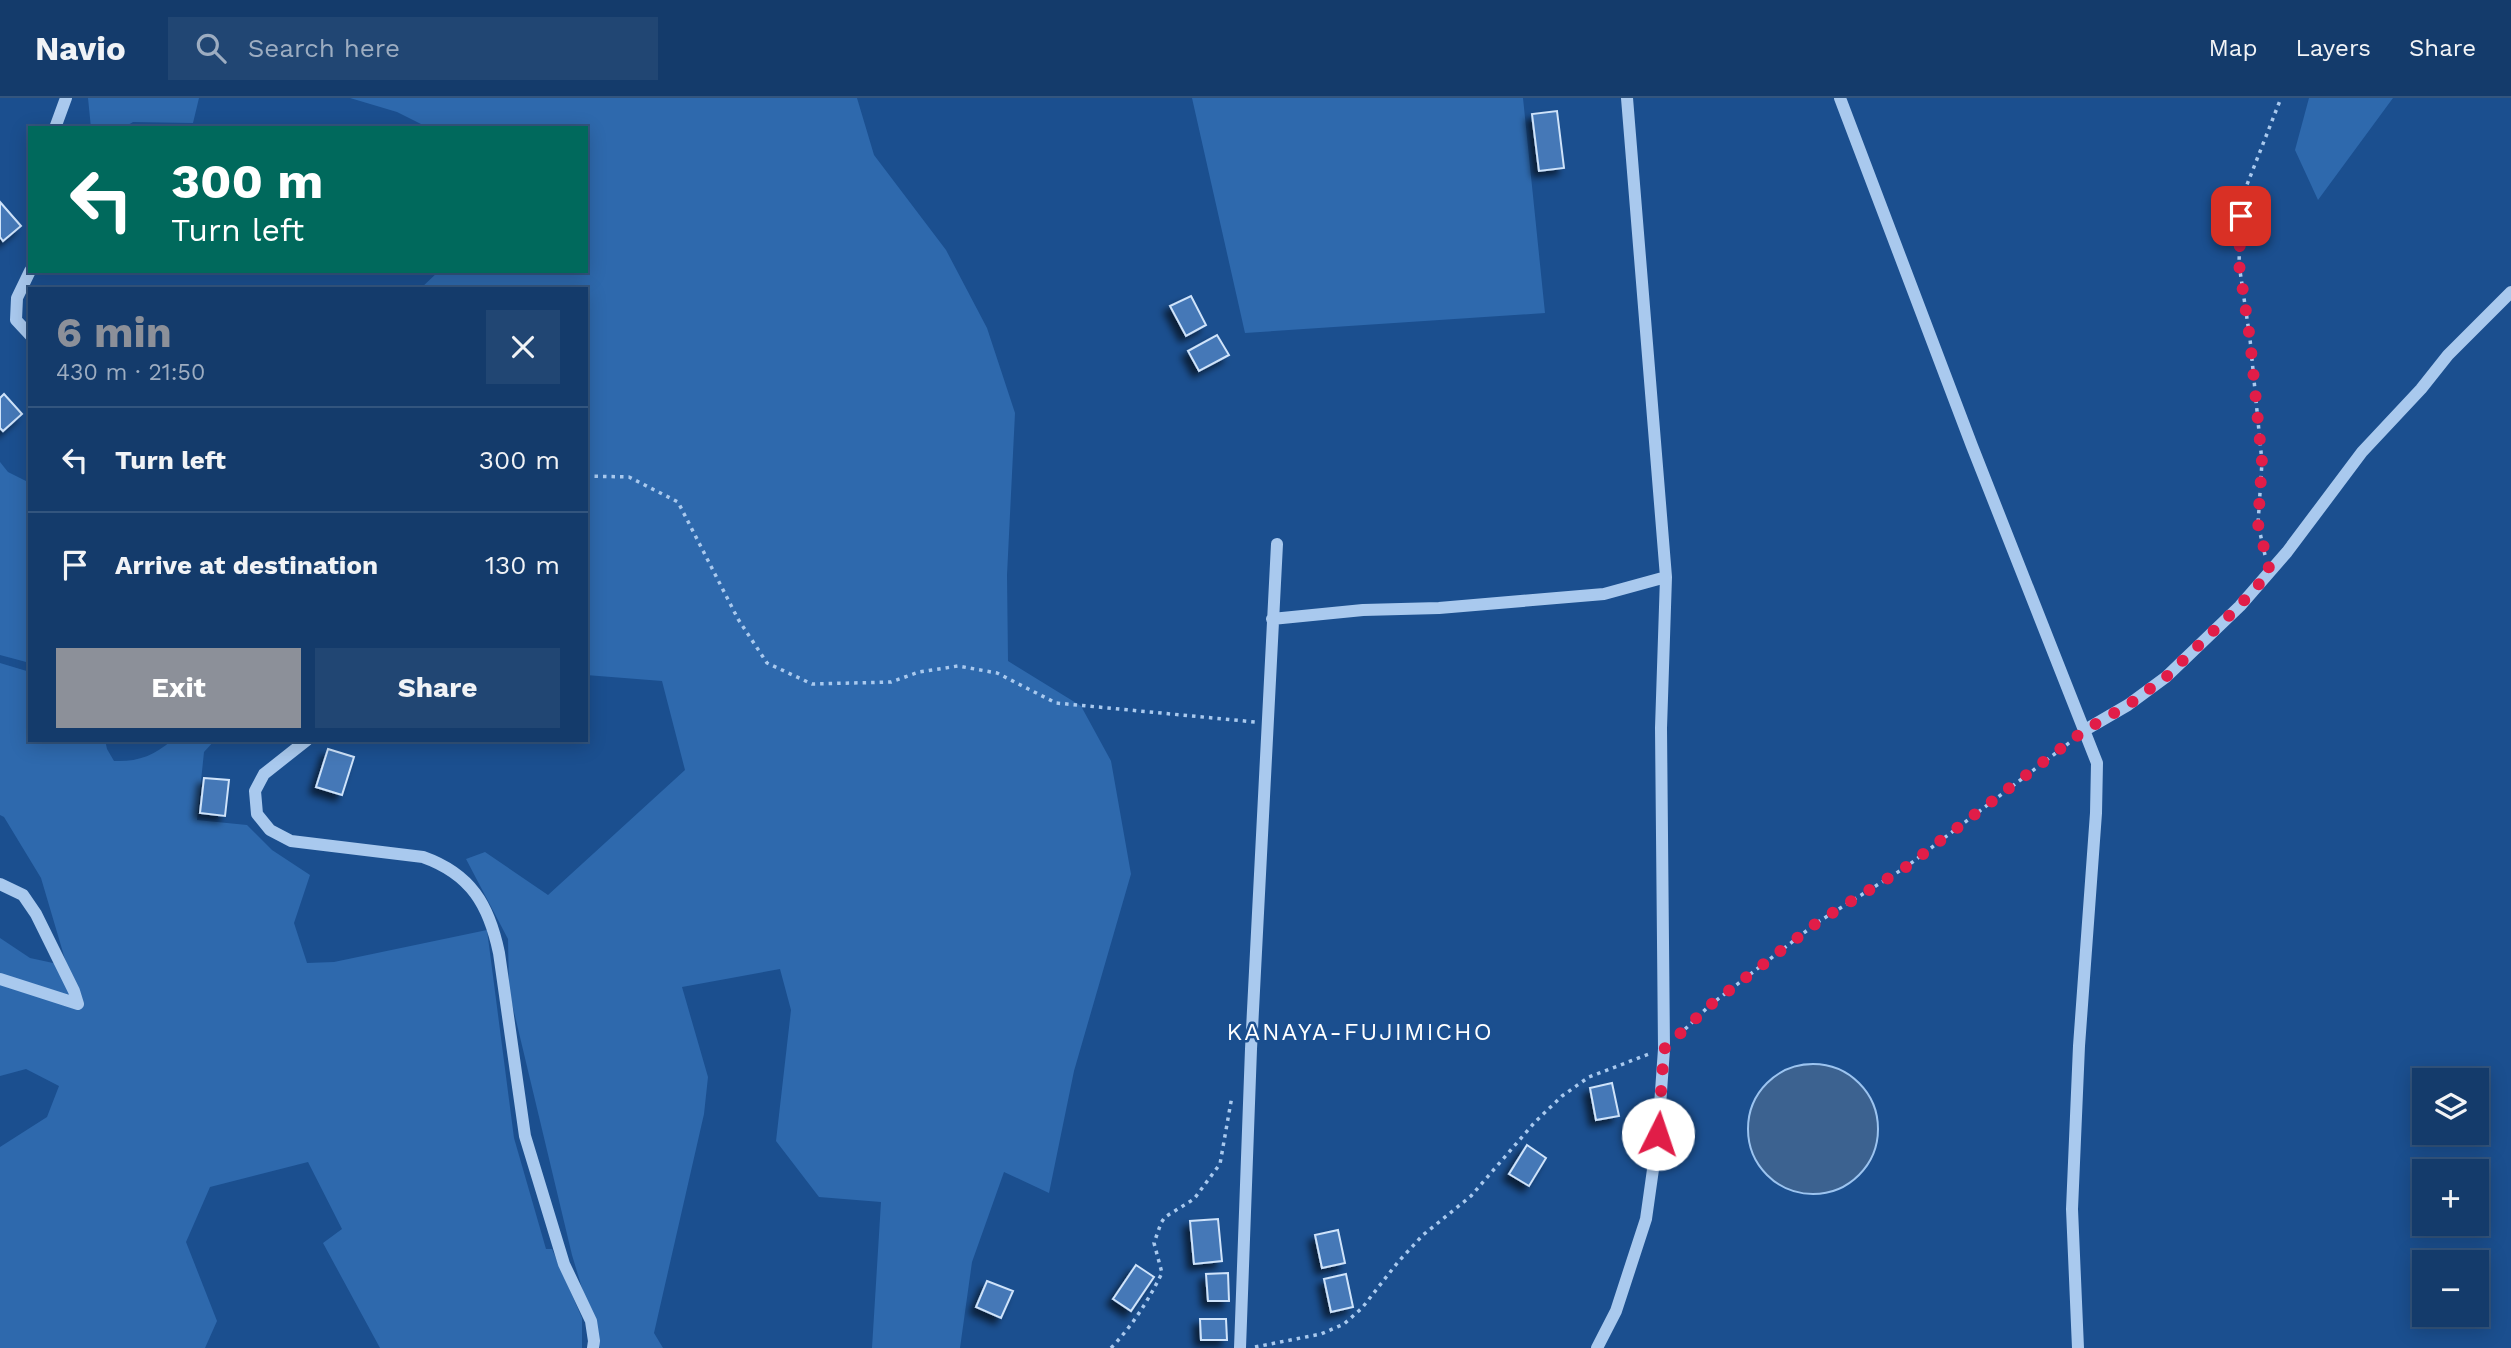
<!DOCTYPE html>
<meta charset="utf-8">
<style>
:root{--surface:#143b6b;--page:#214673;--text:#f1f3f6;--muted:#9dadc1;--line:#33557e;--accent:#8c9099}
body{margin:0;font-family:"Work Sans",sans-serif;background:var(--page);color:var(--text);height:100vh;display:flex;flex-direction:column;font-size:26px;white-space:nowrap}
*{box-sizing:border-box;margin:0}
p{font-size:23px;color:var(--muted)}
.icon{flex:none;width:38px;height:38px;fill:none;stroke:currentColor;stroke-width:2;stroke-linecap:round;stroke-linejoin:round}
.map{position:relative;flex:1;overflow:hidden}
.details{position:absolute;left:28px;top:189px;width:560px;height:455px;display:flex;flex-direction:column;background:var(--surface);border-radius:0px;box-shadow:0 4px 18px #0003,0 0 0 2px var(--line)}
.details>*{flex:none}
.guide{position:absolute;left:28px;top:28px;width:560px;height:147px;border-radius:0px;box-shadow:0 4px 18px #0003,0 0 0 2px var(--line);background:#00695c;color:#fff;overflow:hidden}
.controls{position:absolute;left:2412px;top:970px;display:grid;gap:14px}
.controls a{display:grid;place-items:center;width:77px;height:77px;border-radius:0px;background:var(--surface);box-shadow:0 4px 18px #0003,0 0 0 2px var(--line);font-size:35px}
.pin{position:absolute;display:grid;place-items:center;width:60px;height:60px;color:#fff;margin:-30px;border-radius:14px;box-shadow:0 4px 10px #0006}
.me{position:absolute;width:77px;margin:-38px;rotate:4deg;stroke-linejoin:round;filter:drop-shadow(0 0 5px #0008)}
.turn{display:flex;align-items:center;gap:24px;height:147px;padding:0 28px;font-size:32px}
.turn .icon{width:91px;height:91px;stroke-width:2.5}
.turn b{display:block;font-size:49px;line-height:60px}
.round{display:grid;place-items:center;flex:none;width:74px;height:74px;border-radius:0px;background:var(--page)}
.headline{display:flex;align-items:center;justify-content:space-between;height:119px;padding:0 28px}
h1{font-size:42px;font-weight:700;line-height:52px;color:var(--accent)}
.button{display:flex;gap:14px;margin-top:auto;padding:14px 28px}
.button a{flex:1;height:80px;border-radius:0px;background:var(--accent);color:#fff;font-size:28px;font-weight:700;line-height:80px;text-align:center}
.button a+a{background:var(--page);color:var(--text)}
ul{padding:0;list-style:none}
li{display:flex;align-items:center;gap:21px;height:105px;padding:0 28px;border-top:2px solid var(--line)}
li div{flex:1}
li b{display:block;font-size:26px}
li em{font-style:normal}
header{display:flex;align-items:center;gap:42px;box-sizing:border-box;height:98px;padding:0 35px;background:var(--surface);border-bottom:2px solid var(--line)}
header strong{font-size:33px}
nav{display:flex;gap:38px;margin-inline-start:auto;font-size:24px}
.search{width:490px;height:63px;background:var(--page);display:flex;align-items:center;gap:18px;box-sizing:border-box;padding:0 24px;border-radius:0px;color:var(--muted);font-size:26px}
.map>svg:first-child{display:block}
</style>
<header>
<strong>Navio</strong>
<div class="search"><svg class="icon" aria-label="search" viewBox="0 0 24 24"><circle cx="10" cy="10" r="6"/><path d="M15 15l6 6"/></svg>Search here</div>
<nav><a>Map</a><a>Layers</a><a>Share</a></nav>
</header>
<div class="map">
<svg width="2511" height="1250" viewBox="0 0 2511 1250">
<defs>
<filter id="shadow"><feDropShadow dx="-6" dy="6" stdDeviation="3.5" flood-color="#0009"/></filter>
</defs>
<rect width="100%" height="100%" fill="#1b4f8f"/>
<path fill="#2e69ad" d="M 88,0 L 199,0 L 193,25 L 133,24 L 123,30 L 91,30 Z
M 350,0 L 857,0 L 874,57 L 946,152 L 987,230 L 1015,315 L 1007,477 L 1008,563 L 1081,608 L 1111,663 L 1131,776 L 1074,973 L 1049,1095 L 1004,1074 L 972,1164 L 960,1250 L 872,1250 L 881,1104 L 819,1099 L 776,1043 L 791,912 L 780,871 L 682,889 L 708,979 L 704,1016 L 654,1235 L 663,1250 L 600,1250 L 572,1157 L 509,893 L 508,841 L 466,761 L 485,754 L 548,797 L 685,672 L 662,583 L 586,577 L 586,191 L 420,191 L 439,173 L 586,173 L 586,30 L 429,30 L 397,14 Z
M 1192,0 L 1523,0 L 1545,215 L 1245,235 Z
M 2309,0 L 2393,0 L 2318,102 L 2295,52 Z
M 0,364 L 8,374 L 30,385 L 30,565 L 0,557 Z
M 0,565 L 30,574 L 30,642 L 105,642 L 107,651 L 114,663 C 137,664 154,658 172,642 L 215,642 L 204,654 L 197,722 L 247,727 L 272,752 L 310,777 L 294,825 L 307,865 L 334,864 L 487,832 L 514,1040 L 546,1151 L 552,1151 L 582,1220 L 582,1250 L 380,1250 L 323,1145 L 342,1131 L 308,1064 L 210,1089 L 186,1144 L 217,1223 L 205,1250 L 0,1250 L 0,1049 L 47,1019 L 59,988 L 26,971 L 0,978 L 0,840 L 30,860 L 67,868 L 41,780 L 4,719 L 0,717 Z"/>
<path fill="#3c6290" stroke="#9cc4f0" stroke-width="2" d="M1748 1031a65 65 0 1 1 130 0a65 65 0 1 1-130 0Z"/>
<path fill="#4478b7" stroke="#cfe3fa" stroke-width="2" filter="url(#shadow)" d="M 1557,13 L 1564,70 L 1539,73 L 1532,16 Z
M 0,104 L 21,128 L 3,143 L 0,139 Z
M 1191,198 L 1206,227 L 1186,238 L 1170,208 Z
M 1217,237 L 1229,257 L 1199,273 L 1188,253 Z
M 4,296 L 22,316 L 3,333 L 0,330 L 0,300 Z
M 328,651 L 354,659 L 342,697 L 316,689 Z
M 204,680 L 229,682 L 225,718 L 200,715 Z
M 1612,985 L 1619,1018 L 1596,1022 L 1590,990 Z
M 1527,1047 L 1546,1060 L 1529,1088 L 1509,1076 Z
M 1218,1121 L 1222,1163 L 1194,1166 L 1190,1123 Z
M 1338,1132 L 1345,1165 L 1322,1170 L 1315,1137 Z
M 1136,1167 L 1154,1179 L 1131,1213 L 1113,1201 Z
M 1228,1175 L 1229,1203 L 1208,1203 L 1206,1176 Z
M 1346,1176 L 1353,1209 L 1331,1214 L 1324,1181 Z
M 987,1183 L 1013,1193 L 1001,1220 L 976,1209 Z
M 1200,1221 L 1226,1221 L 1227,1242 L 1201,1242 Z"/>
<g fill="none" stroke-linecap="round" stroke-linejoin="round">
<path stroke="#a9c9ee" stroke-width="3.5" stroke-dasharray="3.5 5" stroke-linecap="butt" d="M 586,378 L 629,379 L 678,404 L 738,521 L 767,565 L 812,586 L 891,584 L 919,574 L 958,568 L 997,575 L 1056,605 L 1255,624
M 2265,457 L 2258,426 L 2262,364 L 2250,241 L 2239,166 L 2241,102 L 2281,0
M 1679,937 L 1709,908 L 1818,824 L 1906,769 L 2073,642
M 1255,1249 L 1321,1236 L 1344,1226 L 1362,1210 L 1398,1164 L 1423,1137 L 1471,1098 L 1535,1024 L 1562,998 L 1589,979 L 1649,956
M 1111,1250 C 1133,1227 1148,1203 1162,1175 L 1154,1145 L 1161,1125 L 1165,1119 L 1194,1101 L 1220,1066 L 1232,998"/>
<path stroke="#a9c9ee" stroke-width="12" d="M 1840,0 L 1972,348 L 2097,665 L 2096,715 L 2079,948 L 2072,1111 L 2078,1250
M 55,30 L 66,0
M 30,173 L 17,200 L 16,222 L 30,237
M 1272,521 L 1363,512 L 1439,510 L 1604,496 L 1666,479
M 2085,632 L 2128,607 L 2166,579 L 2240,508 L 2287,454 L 2362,354 L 2421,291 L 2448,257 L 2511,194
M 307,642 L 264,676 L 255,693 L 257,716 L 270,732 L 291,743 L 423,759 C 471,776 489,807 499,855 L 525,1038 L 564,1166 L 591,1223 L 594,1243 L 593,1250
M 0,786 L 23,797 L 36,816 L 74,893 L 78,906 L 0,881
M 1240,1250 L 1251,951 L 1277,446
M 1597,1250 L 1616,1213 L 1646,1121 L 1658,1036 L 1664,951 L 1661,630 L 1666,479 L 1627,0"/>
</g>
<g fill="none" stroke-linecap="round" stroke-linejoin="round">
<path stroke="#e11d48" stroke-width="12" stroke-dasharray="0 21.6" d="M 1658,1036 L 1664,951 L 1709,908 L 1818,824 L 1906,769 L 2085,632 L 2128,607 L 2166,579 L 2239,508 L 2270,474 L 2258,426 L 2262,364 L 2250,241 L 2239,166 L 2241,118"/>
</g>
<g text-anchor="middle" stroke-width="5" stroke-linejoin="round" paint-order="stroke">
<g font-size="24" letter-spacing="2" fill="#fff" stroke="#1b4f8f">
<text x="1360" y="942">KANAYA-FUJIMICHO</text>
</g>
</g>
</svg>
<div class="controls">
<a><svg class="icon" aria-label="layers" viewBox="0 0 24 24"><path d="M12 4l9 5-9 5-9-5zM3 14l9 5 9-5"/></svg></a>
<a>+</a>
<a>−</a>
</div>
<div class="pin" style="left:2241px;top:118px;background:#d93025"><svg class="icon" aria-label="arrive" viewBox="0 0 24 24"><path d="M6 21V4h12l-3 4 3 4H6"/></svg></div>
<svg class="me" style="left:1658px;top:1036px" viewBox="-20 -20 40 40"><circle r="19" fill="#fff"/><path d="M0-13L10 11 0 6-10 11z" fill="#e11d48"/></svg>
<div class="guide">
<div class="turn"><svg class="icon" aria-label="left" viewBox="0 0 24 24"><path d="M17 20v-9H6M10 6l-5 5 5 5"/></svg><div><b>300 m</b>Turn left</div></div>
</div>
<section class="details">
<div class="headline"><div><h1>6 min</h1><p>430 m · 21:50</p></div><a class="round"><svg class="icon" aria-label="close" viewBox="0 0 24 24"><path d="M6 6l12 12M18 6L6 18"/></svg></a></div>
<ul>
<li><svg class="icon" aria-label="left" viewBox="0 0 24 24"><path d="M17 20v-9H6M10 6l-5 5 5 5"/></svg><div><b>Turn left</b></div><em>300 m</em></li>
<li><svg class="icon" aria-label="arrive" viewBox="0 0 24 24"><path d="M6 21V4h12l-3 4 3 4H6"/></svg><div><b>Arrive at destination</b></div><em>130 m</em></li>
</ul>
<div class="button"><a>Exit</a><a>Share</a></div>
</section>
</div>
